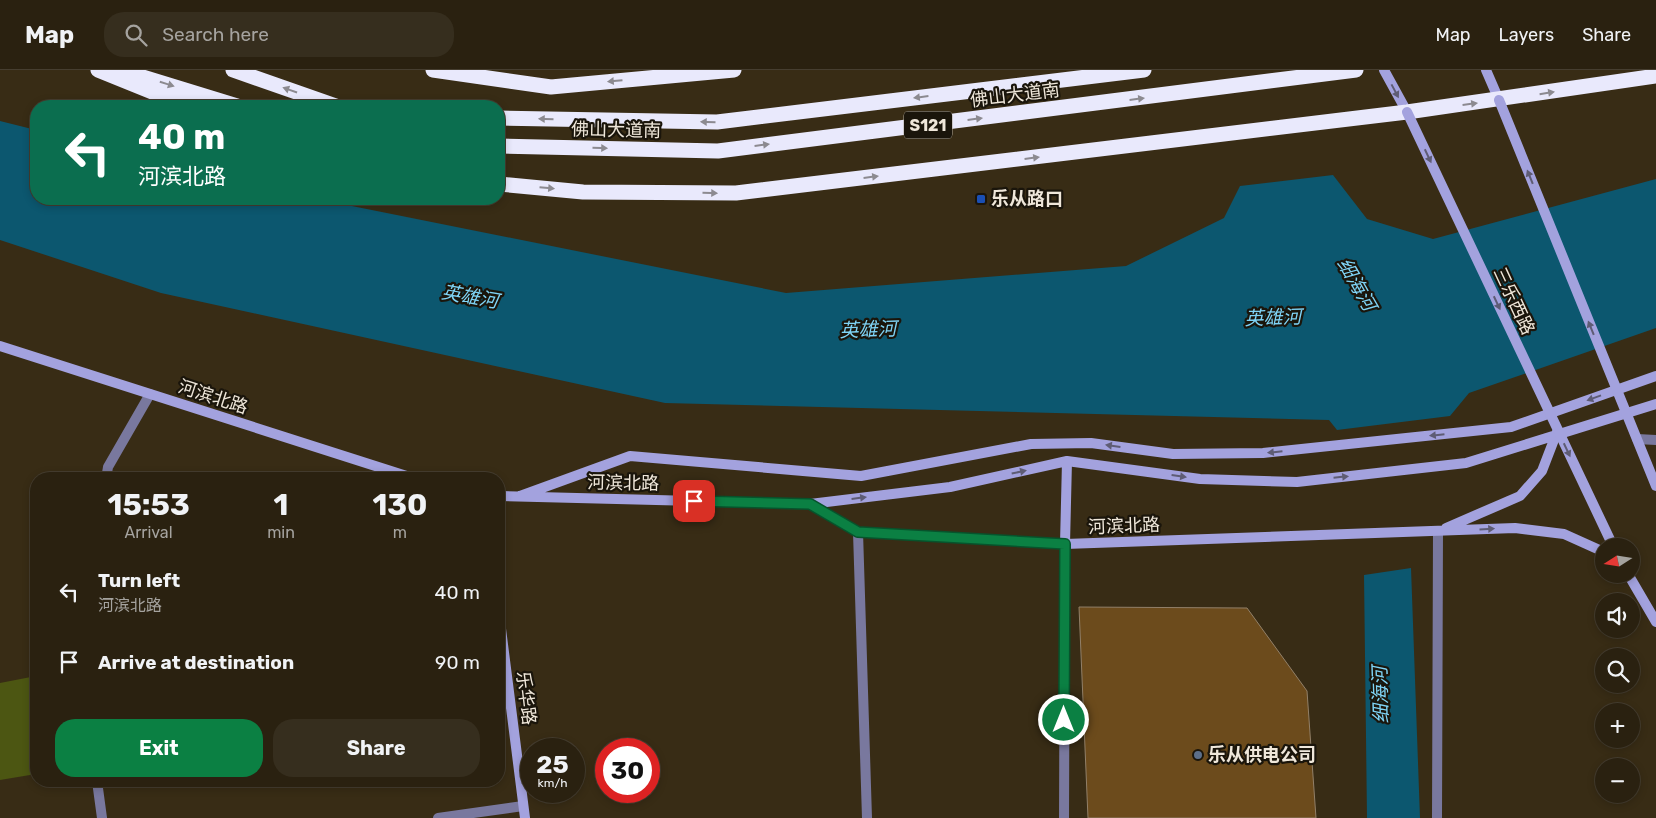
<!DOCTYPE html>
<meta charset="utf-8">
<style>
:root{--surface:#2a2110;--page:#362e1e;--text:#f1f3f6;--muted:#a5a39f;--line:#463e30;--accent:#0b8043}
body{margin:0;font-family:Rubik,"Noto Sans SC",sans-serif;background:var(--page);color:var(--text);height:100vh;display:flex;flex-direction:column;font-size:19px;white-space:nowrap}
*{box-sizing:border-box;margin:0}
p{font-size:16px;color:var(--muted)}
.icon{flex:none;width:28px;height:28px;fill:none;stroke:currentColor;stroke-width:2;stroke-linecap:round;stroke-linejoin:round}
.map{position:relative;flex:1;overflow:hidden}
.sheet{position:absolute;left:30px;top:402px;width:475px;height:315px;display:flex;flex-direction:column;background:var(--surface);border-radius:20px;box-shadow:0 2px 8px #0003,0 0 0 1px var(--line)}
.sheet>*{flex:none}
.top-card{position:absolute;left:30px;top:30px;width:475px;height:105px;border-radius:20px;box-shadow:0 2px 8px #0003,0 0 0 1px var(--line);background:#0b6e4f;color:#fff;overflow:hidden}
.needle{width:32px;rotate:258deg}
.buttons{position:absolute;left:1595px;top:468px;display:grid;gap:10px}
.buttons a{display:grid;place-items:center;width:45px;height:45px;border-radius:50%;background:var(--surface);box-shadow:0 2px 8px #0003,0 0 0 1px var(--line);font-size:25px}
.speed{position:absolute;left:520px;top:668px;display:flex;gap:10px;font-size:25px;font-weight:700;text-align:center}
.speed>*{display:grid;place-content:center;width:65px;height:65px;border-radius:50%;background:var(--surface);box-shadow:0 2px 8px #0003,0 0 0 1px var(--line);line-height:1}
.speed small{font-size:12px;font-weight:400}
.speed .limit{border:8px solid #d22;background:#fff;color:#111}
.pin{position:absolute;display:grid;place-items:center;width:42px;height:42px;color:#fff;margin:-21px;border-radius:10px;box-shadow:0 2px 8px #0006}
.me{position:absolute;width:55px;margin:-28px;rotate:0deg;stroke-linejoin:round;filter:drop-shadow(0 0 4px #0008)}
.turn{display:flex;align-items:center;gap:18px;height:105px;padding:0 25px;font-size:22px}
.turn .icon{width:65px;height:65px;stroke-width:2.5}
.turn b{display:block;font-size:35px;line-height:42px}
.eta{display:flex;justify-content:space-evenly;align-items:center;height:85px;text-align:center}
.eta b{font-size:30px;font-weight:700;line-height:35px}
.primary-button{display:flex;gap:10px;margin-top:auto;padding:10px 25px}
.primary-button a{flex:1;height:58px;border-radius:20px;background:var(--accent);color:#fff;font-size:20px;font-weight:700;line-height:58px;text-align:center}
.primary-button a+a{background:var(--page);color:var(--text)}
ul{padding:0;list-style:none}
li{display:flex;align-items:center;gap:15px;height:70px;padding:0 25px}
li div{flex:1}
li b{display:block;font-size:19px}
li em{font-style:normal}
header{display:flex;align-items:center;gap:30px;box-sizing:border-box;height:70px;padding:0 25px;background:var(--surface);border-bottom:1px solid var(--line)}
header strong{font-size:24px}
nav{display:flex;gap:28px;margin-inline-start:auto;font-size:18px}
.search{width:350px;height:45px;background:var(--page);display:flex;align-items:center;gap:12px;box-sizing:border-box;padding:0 18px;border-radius:20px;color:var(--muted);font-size:19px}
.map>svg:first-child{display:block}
</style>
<header>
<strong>Map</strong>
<div class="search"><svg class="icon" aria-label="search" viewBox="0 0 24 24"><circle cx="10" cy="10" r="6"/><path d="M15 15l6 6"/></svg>Search here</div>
<nav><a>Map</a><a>Layers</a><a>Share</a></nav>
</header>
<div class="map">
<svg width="1656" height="748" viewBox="0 0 1656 748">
<rect width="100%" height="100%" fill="#382c15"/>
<path fill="#4c5612" d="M 36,606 L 36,704 L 0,710 L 0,613 Z"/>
<path fill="#0c576f" d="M 0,51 L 36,60 L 36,129 L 317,129 L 786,223 L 1126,196 L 1224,148 L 1240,116 L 1333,105 L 1367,149 L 1433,169 L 1656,109 L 1656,258 L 1469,323 L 1450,346 L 1337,360 L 1329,350 L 665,333 L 161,223 L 0,170 Z
M 1411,498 L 1420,748 L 1367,748 L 1364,505 Z"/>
<path fill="#6c4b1c" stroke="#928069" d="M 1079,537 L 1247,538 L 1307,621 L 1316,748 L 1088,748 Z"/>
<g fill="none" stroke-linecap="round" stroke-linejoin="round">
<path stroke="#79789e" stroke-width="10" d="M 1637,369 L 1656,370
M 106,409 L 108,397 L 150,324
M 858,462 L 867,748
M 97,711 L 102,748
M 438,748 L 523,736
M 1064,748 L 1065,474
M 1437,748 L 1438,461"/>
<path stroke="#a3a2de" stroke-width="10" d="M 1384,0 L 1407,42
M 1486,0 L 1499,30
M 0,276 L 416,409
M 499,426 L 810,434 L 858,462 L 1065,474 L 1515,458 L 1564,464 L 1604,482
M 520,426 L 630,386 L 861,406 L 1031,374 L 1091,373 L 1173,384 L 1263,383 L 1511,357 L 1656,306
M 810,434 L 950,417 L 1067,391 L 1200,409 L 1297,412 L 1466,393 L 1656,334
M 1446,458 L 1520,426 L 1542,401 L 1557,362
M 1065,474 L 1067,391
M 1628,504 L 1656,552
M 499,543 L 525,748"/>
<path stroke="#e9e9fc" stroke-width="15" d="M 98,0 L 187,36
M 120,0 L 237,36
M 233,0 L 336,36
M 433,0 L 551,17 L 734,0
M 499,48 L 717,52 L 1144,0
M 499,76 L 718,81 L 1356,0
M 499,114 L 583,122 L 736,123 L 1407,42 L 1656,6"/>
<path stroke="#a3a2de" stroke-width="10" d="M 1499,30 L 1656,416
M 1407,42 L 1613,476"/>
</g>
<defs><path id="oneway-solid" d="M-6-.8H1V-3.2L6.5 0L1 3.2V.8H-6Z" transform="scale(1.25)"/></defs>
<g fill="#8c8a90">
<use href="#oneway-solid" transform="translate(615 11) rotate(175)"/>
<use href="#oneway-solid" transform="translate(167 14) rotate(17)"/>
<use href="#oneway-solid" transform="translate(290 20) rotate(-161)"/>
<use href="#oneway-solid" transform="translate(1547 23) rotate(-9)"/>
<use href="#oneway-solid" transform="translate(921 27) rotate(173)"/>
<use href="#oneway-solid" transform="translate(1137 29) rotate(-7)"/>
<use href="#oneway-solid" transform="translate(1470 34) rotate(-7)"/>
<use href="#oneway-solid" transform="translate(546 49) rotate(-179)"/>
<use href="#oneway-solid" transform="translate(975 49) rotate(-7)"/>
<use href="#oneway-solid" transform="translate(708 52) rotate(-179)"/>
<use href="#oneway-solid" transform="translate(762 75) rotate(-7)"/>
<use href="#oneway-solid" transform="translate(600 78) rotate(1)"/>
<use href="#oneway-solid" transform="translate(1032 88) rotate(-7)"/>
<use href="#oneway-solid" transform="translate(871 107) rotate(-7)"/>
<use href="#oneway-solid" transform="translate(547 118) rotate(5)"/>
<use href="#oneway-solid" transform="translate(710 123) rotate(1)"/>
</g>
<g fill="#5e5c74">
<use href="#oneway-solid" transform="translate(1395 21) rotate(62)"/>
<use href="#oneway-solid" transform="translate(1428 86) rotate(65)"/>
<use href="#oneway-solid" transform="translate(1530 107) rotate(-112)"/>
<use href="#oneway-solid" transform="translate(1497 233) rotate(65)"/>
<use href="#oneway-solid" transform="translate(1591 258) rotate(-112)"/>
<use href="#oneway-solid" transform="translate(1594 328) rotate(160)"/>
<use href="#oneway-solid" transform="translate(1437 365) rotate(174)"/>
<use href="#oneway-solid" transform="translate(1113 376) rotate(-172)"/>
<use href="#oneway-solid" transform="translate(1567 380) rotate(65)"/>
<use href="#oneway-solid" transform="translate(1275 382) rotate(174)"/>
<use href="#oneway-solid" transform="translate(1019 402) rotate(-12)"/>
<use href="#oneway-solid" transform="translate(1179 406) rotate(8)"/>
<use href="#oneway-solid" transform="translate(1341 407) rotate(-6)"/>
<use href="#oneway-solid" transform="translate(859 428) rotate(-7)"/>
<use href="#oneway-solid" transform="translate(1487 459) rotate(-3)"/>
</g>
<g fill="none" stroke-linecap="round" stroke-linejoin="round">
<defs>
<path id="route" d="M 694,431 L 810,434 L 858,462 L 1065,474 L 1064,650"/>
</defs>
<use href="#route" stroke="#07532c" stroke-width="12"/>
<use href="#route" stroke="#0b8043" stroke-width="9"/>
</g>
<rect fill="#1a4fb4" stroke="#1a150b" stroke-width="2" x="976" y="124" width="10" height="10" rx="2.5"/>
<circle fill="#5c6f8a" stroke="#1a150b" stroke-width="2" cx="1198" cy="685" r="5"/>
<g text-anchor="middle" stroke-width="4.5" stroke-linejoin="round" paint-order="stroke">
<rect fill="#1a150b" stroke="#afa89c" stroke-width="1" x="904" y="41.5" width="48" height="27" rx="4"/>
<g font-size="16" font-weight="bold" fill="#efe7da">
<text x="928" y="61">S121</text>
</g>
<g font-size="18" fill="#efe7da" stroke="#1a150b">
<text transform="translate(1015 25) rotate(-7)" y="6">佛山大道南</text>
<text transform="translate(616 60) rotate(1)" y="6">佛山大道南</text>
<text transform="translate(1514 231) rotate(65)" y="6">三乐西路</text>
<text transform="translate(213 327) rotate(18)" y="6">河滨北路</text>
<text transform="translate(623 413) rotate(1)" y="6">河滨北路</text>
<text transform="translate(1124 456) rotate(-2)" y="6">河滨北路</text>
<text transform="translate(526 628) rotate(83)" y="6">乐华路</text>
</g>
<g font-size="18" font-weight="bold" fill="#efe7da" stroke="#1a150b" text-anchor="start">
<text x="991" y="135">乐从路口</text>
<text x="1208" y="691">乐从供电公司</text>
</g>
<g font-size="19" font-style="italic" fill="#7fd4f6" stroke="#1a150b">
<text transform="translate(1357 214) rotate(60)" y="7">细海河</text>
<text transform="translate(470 226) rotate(10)" y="7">英雄河</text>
<text transform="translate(1273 247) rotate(-2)" y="7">英雄河</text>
<text transform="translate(868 259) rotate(-2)" y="7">英雄河</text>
<text transform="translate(1380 625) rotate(-92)" y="7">细海河</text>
</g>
</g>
</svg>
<div class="buttons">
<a><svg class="needle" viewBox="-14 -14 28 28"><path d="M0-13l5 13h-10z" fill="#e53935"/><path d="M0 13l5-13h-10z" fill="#a5a39f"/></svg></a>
<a><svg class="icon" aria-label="sound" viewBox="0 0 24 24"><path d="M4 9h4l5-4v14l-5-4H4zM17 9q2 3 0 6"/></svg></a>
<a><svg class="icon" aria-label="search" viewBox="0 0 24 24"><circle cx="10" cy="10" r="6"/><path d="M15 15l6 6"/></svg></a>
<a>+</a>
<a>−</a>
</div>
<div class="speed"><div>25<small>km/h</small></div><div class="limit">30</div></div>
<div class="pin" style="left:694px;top:431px;background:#d93025"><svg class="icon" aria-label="arrive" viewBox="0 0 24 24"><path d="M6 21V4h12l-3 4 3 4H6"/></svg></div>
<svg class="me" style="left:1064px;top:650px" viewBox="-20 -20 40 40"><circle r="17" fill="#0b8043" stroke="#fff" stroke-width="3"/><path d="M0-11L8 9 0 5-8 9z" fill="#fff"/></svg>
<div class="top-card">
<div class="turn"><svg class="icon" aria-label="left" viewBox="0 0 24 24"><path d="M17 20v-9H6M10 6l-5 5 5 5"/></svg><div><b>40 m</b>河滨北路</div></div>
</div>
<section class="sheet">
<div class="eta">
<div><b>15:53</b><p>Arrival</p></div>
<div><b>1</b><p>min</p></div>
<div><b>130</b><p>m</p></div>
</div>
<ul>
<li><svg class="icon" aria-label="left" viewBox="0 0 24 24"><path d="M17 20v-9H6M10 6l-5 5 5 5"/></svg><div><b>Turn left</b><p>河滨北路</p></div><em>40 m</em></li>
<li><svg class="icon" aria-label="arrive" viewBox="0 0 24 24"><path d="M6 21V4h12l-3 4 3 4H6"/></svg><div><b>Arrive at destination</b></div><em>90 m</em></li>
</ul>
<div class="primary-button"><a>Exit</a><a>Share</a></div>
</section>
</div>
